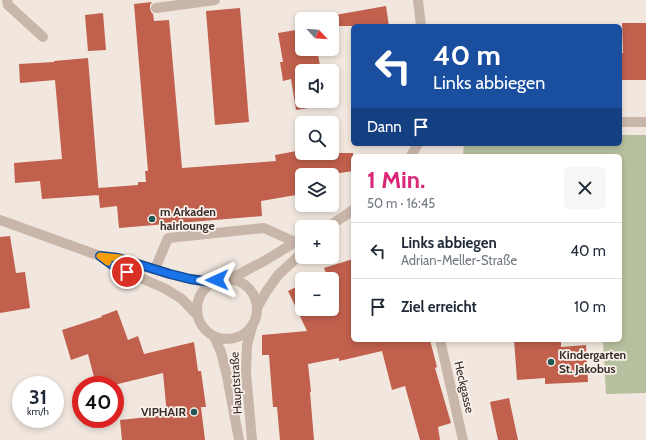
<!DOCTYPE html>
<html lang="de">
<meta charset="utf-8">
<style>
:root{--surface:#fff;--page:#f6f6f7;--text:#1f2937;--muted:#747a83;--line:#e0e1e3;--accent:#db2777}
body{margin:0;font-family:Cabin,sans-serif;background:var(--page);color:var(--text);height:100vh;display:flex;flex-direction:column;font-size:15px;white-space:nowrap}
*{box-sizing:border-box;margin:0}
p{font-size:13px;color:var(--muted)}
.icon{flex:none;width:22px;height:22px;fill:none;stroke:currentColor;stroke-width:2;stroke-linecap:round;stroke-linejoin:round}
.map{position:relative;flex:1;overflow:hidden}
.side{position:absolute;left:351px;top:154px;width:271px;height:188px;display:flex;flex-direction:column;background:var(--surface);border-radius:6px;box-shadow:0 2px 6px #0003}
.side>*{flex:none}
.hud{position:absolute;left:351px;top:24px;width:271px;height:122px;border-radius:6px;box-shadow:0 2px 6px #0003;background:#1a4fa0;color:#fff;overflow:hidden}
.needle{width:26px;rotate:116deg}
.fabs{position:absolute;left:295px;top:12px;display:grid;gap:8px}
.fabs a{display:grid;place-items:center;width:44px;height:44px;border-radius:6px;background:var(--surface);box-shadow:0 2px 6px #0003;font-size:20px}
.speed{position:absolute;left:12px;top:376px;display:flex;gap:8px;font-size:20px;font-weight:700;text-align:center}
.speed>*{display:grid;place-content:center;width:52px;height:52px;border-radius:50%;background:var(--surface);box-shadow:0 2px 6px #0003;line-height:1}
.speed small{font-size:10px;font-weight:400}
.speed .limit{border:6px solid #d22;background:#fff;color:#111}
.pin{position:absolute;display:grid;place-items:center;width:34px;height:34px;color:#fff;margin:-17px;border:2px solid #fff;border-radius:50%;box-shadow:0 1px 4px #0007}
.me{position:absolute;width:44px;margin:-22px;rotate:269deg;stroke-linejoin:round;filter:drop-shadow(0 0 3px #0008)}
.turn{display:flex;align-items:center;gap:14px;height:84px;padding:0 16px;font-size:18px}
.turn .icon{width:52px;height:52px;stroke-width:2.5}
.turn b{display:block;font-size:28px;line-height:34px}
.then{display:flex;align-items:center;height:38px;padding:0 16px;background:#0003;gap:8px;font-size:15px}
.round{display:grid;place-items:center;flex:none;width:42px;height:42px;border-radius:6px;background:var(--page)}
.headline{display:flex;align-items:center;justify-content:space-between;height:68px;padding:0 16px}
h1{font-size:24px;font-weight:800;line-height:30px;color:var(--accent)}
ul{padding:0;list-style:none}
li{display:flex;align-items:center;gap:12px;height:56px;padding:0 16px;border-top:1px solid var(--line)}
li div{flex:1}
li b{display:block;font-size:15px}
li em{font-style:normal}
.map>svg:first-child{display:block}
</style>
<div class="map">
<svg width="646" height="440" viewBox="0 0 646 440">
<rect width="100%" height="100%" fill="#f1e7de"/>
<path fill="#b7c09e" d="M 620,135 L 646,135 L 646,393 L 606,394 L 603,340 L 620,340 L 620,156 L 463,156 L 464,144 L 620,144 Z"/>
<path fill="#c0604d" d="M 152,2 L 150,5 L 150,8 L 151,12 L 153,14 L 154,21 L 169,20 L 182,168 L 276,161 L 275,155 L 302,150 L 302,153 L 353,153 L 353,171 L 327,175 L 302,175 L 302,194 L 261,201 L 262,216 L 119,228 L 117,206 L 100,208 L 98,188 L 138,185 L 138,182 L 146,182 L 145,171 L 148,171 L 134,4 Z
M 386,6 L 389,26 L 332,26 L 332,19 L 324,19 L 324,17 Z
M 240,8 L 249,122 L 215,125 L 206,11 Z
M 103,13 L 106,50 L 88,51 L 85,15 Z
M 622,23 L 646,23 L 646,80 L 620,80 L 620,53 L 623,53 Z
M 302,29 L 302,49 L 317,49 L 321,71 L 302,71 L 302,101 L 326,101 L 327,105 L 296,110 L 291,79 L 283,81 L 280,62 L 283,62 L 278,33 Z
M 88,58 L 99,195 L 42,199 L 40,181 L 15,183 L 14,163 L 62,159 L 55,80 L 20,83 L 19,64 L 54,62 L 54,61 Z
M 10,236 L 16,273 L 25,272 L 30,308 L 0,313 L 0,237 Z
M 353,259 L 353,340 L 430,340 L 437,367 L 435,368 L 451,423 L 438,427 L 440,440 L 420,440 L 405,386 L 392,390 L 382,351 L 339,361 L 339,358 L 308,364 L 311,392 L 310,392 L 314,440 L 280,440 L 277,407 L 273,407 L 269,355 L 262,355 L 262,335 L 307,331 L 288,291 L 302,284 L 302,309 L 332,309 L 332,279 L 313,279 L 326,273 L 324,268 Z
M 117,310 L 128,340 L 138,336 L 144,354 L 194,342 L 198,371 L 201,371 L 206,407 L 201,407 L 205,440 L 122,440 L 120,420 L 167,415 L 163,373 L 114,385 L 103,385 L 101,380 L 95,381 L 88,354 L 71,360 L 62,330 L 102,317 L 101,316 Z
M 514,340 L 561,340 L 561,347 L 586,345 L 588,382 L 545,384 L 545,378 L 517,380 Z
M 509,398 L 518,440 L 498,440 L 490,402 Z"/>
<g fill="none" stroke-linecap="round" stroke-linejoin="round">
<path stroke="#c9b6aa" stroke-width="10" d="M 7,0 L 8,5 L 43,37
M 156,8 L 215,0
M 155,269 L 168,238 L 264,228 L 295,242"/>
<path stroke="#c9b6aa" stroke-width="10" d="M 620,122 L 646,122
M 440,340 L 463,440"/>
<path stroke="#c9b6aa" stroke-width="10" d="M 418,0 L 421,26
M 411,156 L 418,144
M 0,220 L 100,256 L 118,258 L 170,274 L 190,279 L 211,282
M 328,227 L 353,210
M 100,256 L 115,267 L 164,288 L 182,299 L 196,314
M197 309a30 30 0 1 1 60 0a30 30 0 1 1-60 0Z
M 230,279 L 266,260 L 302,238
M 257,308 L 266,292 L 278,275 L 302,253
M 252,327 L 247,345 L 246,373 L 252,440
M 214,336 L 221,352 L 227,376 L 239,440"/>
</g>
<g fill="none" stroke-linecap="round" stroke-linejoin="round">
<defs>
<path id="route" d="M 127,272 L 115,267 L 100,256 L 118,258 L 170,274 L 190,279 L 211,282 L 217,280"/>
</defs>
<use href="#route" stroke="#114b97" stroke-width="10"/>
<use href="#route" stroke="#1a73e8" stroke-width="7"/>
<path stroke="#f59e0b" stroke-width="7" d="M 108,262 L 100,256 L 120,258"/>
</g>
<g fill="#215656" stroke="#f9f1ea" stroke-width="1.5">
<circle cx="152" cy="219" r="4"/>
<circle cx="551" cy="362" r="4"/>
<circle cx="194" cy="412" r="4"/>
</g>
<g text-anchor="middle" stroke-width="3.5" stroke-linejoin="round" paint-order="stroke">
<g font-size="12" font-weight="bold" fill="#372c29" stroke="#f9f1ea" text-anchor="start">
<text x="160" y="216">m Arkaden<tspan x="160" dy="14">hairlounge</tspan></text>
<text x="559" y="359">Kindergarten<tspan x="559" dy="14">St. Jakobus</tspan></text>
<text x="186" y="416" text-anchor="end">VIPHAIR</text>
</g>
<g font-size="12" fill="#372c29" stroke="#f9f1ea">
<text transform="translate(236 383) rotate(-93)" y="4">Hauptstraße</text>
<text transform="translate(464 387) rotate(77)" y="4">Heckgasse</text>
</g>
</g>
</svg>
<div class="fabs">
<a><svg class="needle" viewBox="-14 -14 28 28"><path d="M0-13l5 13h-10z" fill="#e53935"/><path d="M0 13l5-13h-10z" fill="#747a83"/></svg></a>
<a><svg class="icon" aria-label="sound" viewBox="0 0 24 24"><path d="M4 9h4l5-4v14l-5-4H4zM17 9q2 3 0 6"/></svg></a>
<a><svg class="icon" aria-label="search" viewBox="0 0 24 24"><circle cx="10" cy="10" r="6"/><path d="M15 15l6 6"/></svg></a>
<a><svg class="icon" aria-label="layers" viewBox="0 0 24 24"><path d="M12 4l9 5-9 5-9-5zM3 14l9 5 9-5"/></svg></a>
<a>+</a>
<a>−</a>
</div>
<div class="speed"><div>31<small>km/h</small></div><div class="limit">40</div></div>
<div class="pin" style="left:127px;top:272px;background:#d93025"><svg class="icon" aria-label="arrive" viewBox="0 0 24 24"><path d="M6 21V4h12l-3 4 3 4H6"/></svg></div>
<svg class="me" style="left:217px;top:280px" viewBox="-20 -20 40 40"><path d="M0-17L14 15 0 8-14 15z" fill="#1a73e8" stroke="#fff" stroke-width="4"/></svg>
<div class="hud">
<div class="turn"><svg class="icon" aria-label="left" viewBox="0 0 24 24"><path d="M17 20v-9H6M10 6l-5 5 5 5"/></svg><div><b>40 m</b>Links abbiegen</div></div>
<div class="then">Dann<svg class="icon" aria-label="arrive" viewBox="0 0 24 24"><path d="M6 21V4h12l-3 4 3 4H6"/></svg></div>
</div>
<section class="side">
<div class="headline"><div><h1>1 Min.</h1><p>50 m · 16:45</p></div><a class="round"><svg class="icon" aria-label="close" viewBox="0 0 24 24"><path d="M6 6l12 12M18 6L6 18"/></svg></a></div>
<ul>
<li><svg class="icon" aria-label="left" viewBox="0 0 24 24"><path d="M17 20v-9H6M10 6l-5 5 5 5"/></svg><div><b>Links abbiegen</b><p>Adrian-Meller-Straße</p></div><em>40 m</em></li>
<li><svg class="icon" aria-label="arrive" viewBox="0 0 24 24"><path d="M6 21V4h12l-3 4 3 4H6"/></svg><div><b>Ziel erreicht</b></div><em>10 m</em></li>
</ul>
</section>
</div>
